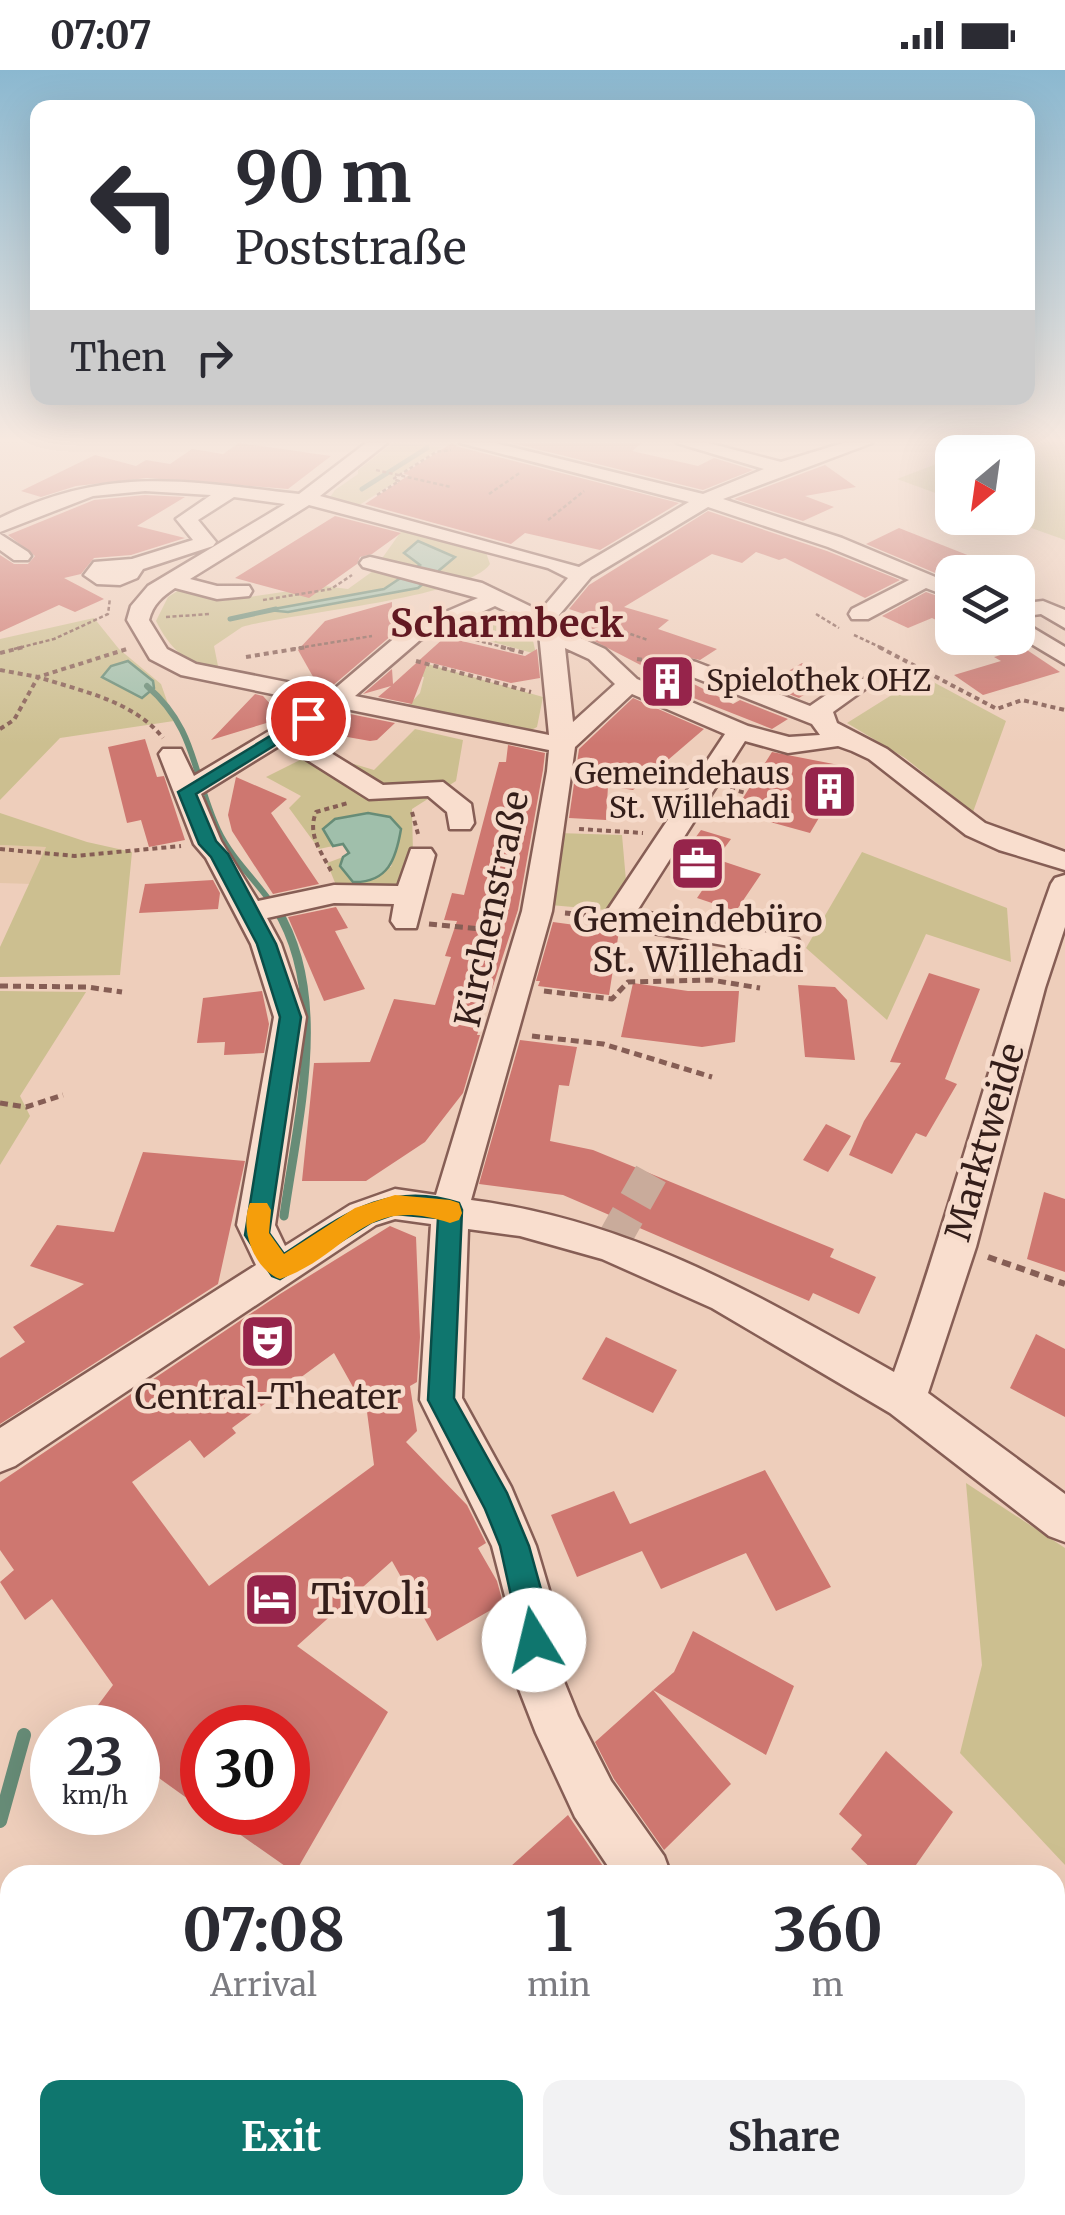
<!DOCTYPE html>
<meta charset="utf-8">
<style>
:root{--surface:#fff;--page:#f2f2f3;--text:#2b2b33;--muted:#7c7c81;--accent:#0f766e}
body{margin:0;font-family:Merriweather,serif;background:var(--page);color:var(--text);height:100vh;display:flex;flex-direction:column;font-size:38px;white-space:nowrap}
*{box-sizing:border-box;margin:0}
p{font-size:32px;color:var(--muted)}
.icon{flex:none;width:55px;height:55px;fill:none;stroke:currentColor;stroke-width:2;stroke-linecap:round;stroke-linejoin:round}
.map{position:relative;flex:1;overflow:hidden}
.panel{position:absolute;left:0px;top:1795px;width:1065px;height:350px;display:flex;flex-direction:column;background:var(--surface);border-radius:30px 30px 0 0;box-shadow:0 10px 40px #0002}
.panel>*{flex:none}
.hud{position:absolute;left:30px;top:30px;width:1005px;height:305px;border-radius:20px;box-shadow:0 10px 40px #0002;background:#fff;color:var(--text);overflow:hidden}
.needle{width:65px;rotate:209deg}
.buttons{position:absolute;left:935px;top:365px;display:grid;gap:20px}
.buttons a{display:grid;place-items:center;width:100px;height:100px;border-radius:20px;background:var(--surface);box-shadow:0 10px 40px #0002;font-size:50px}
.speed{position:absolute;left:30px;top:1635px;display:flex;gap:20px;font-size:50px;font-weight:700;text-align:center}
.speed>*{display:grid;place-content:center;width:130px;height:130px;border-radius:50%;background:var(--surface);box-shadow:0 10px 40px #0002;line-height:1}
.speed small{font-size:25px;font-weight:400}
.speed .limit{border:15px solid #d22;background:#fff;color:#111}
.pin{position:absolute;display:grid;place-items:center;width:85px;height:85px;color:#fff;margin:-42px;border:5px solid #fff;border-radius:50%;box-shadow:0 2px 10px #0007}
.me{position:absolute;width:110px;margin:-55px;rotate:351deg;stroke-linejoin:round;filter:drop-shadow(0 0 8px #0008)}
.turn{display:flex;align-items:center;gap:35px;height:210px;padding:0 40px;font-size:45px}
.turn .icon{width:130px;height:130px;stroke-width:2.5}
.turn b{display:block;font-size:70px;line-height:85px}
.then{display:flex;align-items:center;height:95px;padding:0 40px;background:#0003;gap:20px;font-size:38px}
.eta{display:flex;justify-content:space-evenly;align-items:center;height:170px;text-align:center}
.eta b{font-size:60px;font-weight:700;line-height:70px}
.button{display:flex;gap:20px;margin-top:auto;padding:20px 40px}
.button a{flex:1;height:115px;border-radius:20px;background:var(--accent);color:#fff;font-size:40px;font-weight:700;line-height:115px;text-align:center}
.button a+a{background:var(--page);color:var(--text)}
.status{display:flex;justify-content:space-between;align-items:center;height:70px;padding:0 50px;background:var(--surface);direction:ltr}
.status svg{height:28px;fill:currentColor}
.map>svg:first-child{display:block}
</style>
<div class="status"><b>07:07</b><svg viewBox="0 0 49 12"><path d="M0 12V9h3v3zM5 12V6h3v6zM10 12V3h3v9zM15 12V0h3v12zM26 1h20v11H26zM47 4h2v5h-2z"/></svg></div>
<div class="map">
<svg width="1065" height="2145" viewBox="0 0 1065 2145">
<rect width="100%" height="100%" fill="#eecebb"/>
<path fill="#e4c6a9" d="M 0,775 L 46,777 L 32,814 L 0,813 Z"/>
<path fill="#ccbf90" d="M 393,373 L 442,377 L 392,409 L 397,411 L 353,439 L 326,433 L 335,420 L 358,404 L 358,400 Z
M 935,373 L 1065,373 L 1065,470 L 1003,448 L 1018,448 L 1018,382 L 956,382 Z
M 952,388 L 952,429 L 897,409 Z
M 405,456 L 484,477 L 490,494 C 467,528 290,543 242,557 L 214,576 L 218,596 C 188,598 169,577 156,551 L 168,527 L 179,520 L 221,531 L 324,516 L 348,519 L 373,501 Z
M 499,542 L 529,553 L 536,584 L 474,567 Z
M 94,548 L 119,579 L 161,614 L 174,651 L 60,668 L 0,730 L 0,569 Z
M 424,593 L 543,627 L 537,657 L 523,664 L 404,640 L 420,623 L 424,607 L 415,605 Z
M 922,606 L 1006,651 L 973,742 L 905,688 L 847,653 Z
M 415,659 L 463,670 L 456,711 L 412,739 L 413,784 L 404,820 L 338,820 L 327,793 L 343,787 L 340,796 L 391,797 L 401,759 L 324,759 L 333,776 L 319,779 L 289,738 L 301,726 L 266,707 L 318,681 L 348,699 L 354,694 L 374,700 Z
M 0,743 L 87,772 L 132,782 L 120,905 L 0,907 L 0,877 L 46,777 L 0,775 Z
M 557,763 L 622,765 L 626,811 L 607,840 L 550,835 Z
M 862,782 L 1007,838 L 1011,892 L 926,864 L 887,950 L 806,878 Z
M 0,921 L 86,922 L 20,1026 L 30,1046 L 0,1095 Z
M 966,1413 L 1065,1478 L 1065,1795 L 960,1683 L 982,1595 Z"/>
<path fill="#a0bfab" stroke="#678c77" stroke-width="2.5" d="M 418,471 L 455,487 L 418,518 L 288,542 L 268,540 L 384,519 L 420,495 L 404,483 Z
M 128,591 L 153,611 L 154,618 L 142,628 L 102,607 L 111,596 Z
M 368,743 L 390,747 L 401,759 C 396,789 388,813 353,812 L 340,796 L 343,787 L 349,783 L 343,774 L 333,776 L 323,759 L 335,749 Z"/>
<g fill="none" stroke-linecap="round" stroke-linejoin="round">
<path stroke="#678c77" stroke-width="5" d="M 362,419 L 427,378
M 230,549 L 276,539"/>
<path stroke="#678c77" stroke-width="6" d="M 147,616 C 197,659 192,704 218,760 C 232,790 259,813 277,841"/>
<path stroke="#678c77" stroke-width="9" d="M 276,838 C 331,927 297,1050 284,1146"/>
<path stroke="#678c77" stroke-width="14" d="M 0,1751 L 24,1665"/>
</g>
<path fill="#ce7770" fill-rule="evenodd" d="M 239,373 L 331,386 L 288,419 L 147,408 L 76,416 L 41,427 L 21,421 L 95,385 L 136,396 L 146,390 L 170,394 L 192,379 L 223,384 Z
M 452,373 L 459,377 L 679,433 L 600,480 L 525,463 L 511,474 L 365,434 L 409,405 L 403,404 Z
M 512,373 L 642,373 L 632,381 L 698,396 L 714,388 L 753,400 L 703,420 Z
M 825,395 L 856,417 L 805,426 L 834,437 L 803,451 L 734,429 Z
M 145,425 L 185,427 L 137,456 L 185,468 L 131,485 L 94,488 L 81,504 L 64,508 L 104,529 L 75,542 L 59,535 L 0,562 L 0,485 L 14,494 L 28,494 L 35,486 L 8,465 L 94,430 Z
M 708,441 L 827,481 L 900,510 L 865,528 L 785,488 L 779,490 L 756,482 L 742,493 L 712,484 L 624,537 L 669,550 L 658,559 L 717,579 L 700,590 L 686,587 L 674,594 L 676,605 L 733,634 L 740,630 L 788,649 L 772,659 L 648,610 L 656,603 L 571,559 L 593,547 L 569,539 L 589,515 Z
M 335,446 L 401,463 L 372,484 L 360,487 L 357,494 L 309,528 L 235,508 Z
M 899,458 L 1008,501 L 1008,502 L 952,502 L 952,510 L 866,474 Z
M 926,522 L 952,531 L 952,558 L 932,548 L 908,558 L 882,546 Z
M 392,532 L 392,565 L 331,617 L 316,612 L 298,580 L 325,551 Z
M 445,567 L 525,586 L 537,579 L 540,608 L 511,613 L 428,592 L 412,634 L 378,627 L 391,616 L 363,624 L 392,599 L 393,614 Z
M 1024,578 L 1060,602 L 983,625 L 954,605 L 1001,591 L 994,587 Z
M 802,593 L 832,607 L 799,628 L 765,615 Z
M 255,624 L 263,626 L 283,648 L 211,670 Z
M 633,628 L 704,659 L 633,720 L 608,716 L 606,750 L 569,748 L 579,679 Z
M 350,644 L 395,653 L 377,670 L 370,671 L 319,662 Z
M 145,669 L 157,707 L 164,706 L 185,770 L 149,777 L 141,750 L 127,753 L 108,677 Z
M 508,675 L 545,683 L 543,700 L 518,840 L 477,965 L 480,965 L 463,1023 L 425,1072 L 366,1111 L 302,1111 L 314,993 L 370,992 L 394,929 L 435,935 L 451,887 L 445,886 L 457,851 L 444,850 L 452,823 L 464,825 L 499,692 L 506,692 Z
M 772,682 L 849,697 L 810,763 L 734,742 Z
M 236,707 L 287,729 L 271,743 L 319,814 L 273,824 L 232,761 L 228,745 Z
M 701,760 L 731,769 L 703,807 L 673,798 Z
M 722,791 L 761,804 L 736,841 L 697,828 Z
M 213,810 L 220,823 L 218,839 L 139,843 L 145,814 Z
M 336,837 L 348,858 L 335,861 L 365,919 L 324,931 L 288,847 Z
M 553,852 L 619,861 L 609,925 L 538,916 L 540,911 L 536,911 Z
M 929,903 L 980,919 L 945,1009 L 957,1014 L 926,1067 L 916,1063 L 892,1104 L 849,1085 L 864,1051 L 901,993 L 890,992 Z
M 633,913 L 688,921 L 739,921 L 735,972 L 702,977 L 621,967 Z
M 798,915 L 835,917 L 847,930 L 855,990 L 805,987 Z
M 262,921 L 269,954 L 264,983 L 224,985 L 225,972 L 197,973 L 203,928 Z
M 520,970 L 577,977 L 569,1016 L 559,1015 L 550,1071 L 593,1080 L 834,1179 L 830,1187 L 876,1207 L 859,1244 L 813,1223 L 809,1231 L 563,1125 L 479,1114 Z
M 826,1054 L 851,1066 L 828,1102 L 803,1090 Z
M 143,1082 L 245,1091 L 218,1214 L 0,1354 L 0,1288 L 25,1272 L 13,1257 L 84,1214 L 30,1196 L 57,1155 L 114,1162 Z
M 1044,1122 L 1065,1129 L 1065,1202 L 1027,1189 Z
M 390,1156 L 416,1167 L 420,1267 L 417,1312 L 410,1316 L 417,1361 L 406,1372 L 467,1435 L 486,1473 L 478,1478 L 497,1511 L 503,1533 L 437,1571 L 392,1491 L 297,1576 L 388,1642 L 295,1803 L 208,1742 L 288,1742 L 288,1658 L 202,1658 L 202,1739 L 138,1693 L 138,1658 L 81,1658 L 113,1615 L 52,1529 L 25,1550 L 0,1512 L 14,1500 L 0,1480 L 0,1412 L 280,1224 ZM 334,1283 L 367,1342 L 374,1395 L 209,1516 L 132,1412 L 190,1370 L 204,1388 L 236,1363 L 232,1358 Z
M 1036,1264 L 1065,1279 L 1065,1347 L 1010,1318 Z
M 606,1267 L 677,1300 L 653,1343 L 582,1309 Z
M 765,1400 L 831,1517 L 776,1541 L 746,1483 L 661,1519 L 642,1481 L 577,1507 L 551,1445 L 614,1421 L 630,1454 Z
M 693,1561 L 794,1616 L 766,1685 L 653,1620 L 674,1602 Z
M 653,1620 L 731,1714 L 664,1780 L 614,1709 L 595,1672 Z
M 886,1681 L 953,1742 L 909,1805 L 878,1805 L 851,1779 L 862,1765 L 839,1744 Z
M 568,1745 L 609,1805 L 501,1805 Z"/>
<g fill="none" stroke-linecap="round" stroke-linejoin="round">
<path stroke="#c9ab9b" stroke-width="34" stroke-dasharray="34 16" stroke-linecap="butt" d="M 611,1175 L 651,1104"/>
<path stroke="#c9ab9b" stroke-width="42" stroke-dasharray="42 21" stroke-linecap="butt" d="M 610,1176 L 612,1173"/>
<defs>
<path id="minor" d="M 366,373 L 387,373 L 320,426 L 579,497 L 689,432 L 460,373 L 495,373 L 703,424 L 764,399 L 677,373 L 708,373 L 781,392 L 843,373 L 872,373 L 723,429 L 842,468 L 952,514 L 952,528 L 926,518 L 868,549 L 852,549 L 849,544 L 852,539 L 909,510 L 828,477 L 708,437 L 591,507 L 554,551 L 559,558 L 605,579 L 637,609 L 748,656 L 789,667 L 820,665 L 812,654 L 680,602 L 676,597 L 688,590 L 696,592 L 810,636 L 849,609 L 865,609 L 869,614 L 865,619 L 833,642 L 837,653 L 887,679 L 985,753 L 1065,782 L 1065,800 L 999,780 L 966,765 L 869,689 L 852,681 L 838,676 L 788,683 L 745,671 L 637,841 L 787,866 L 798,869 L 802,876 L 798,883 L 787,886 L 618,857 L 608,854 L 603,847 L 725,664 L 632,624 L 575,677 L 552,841 L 471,1130 C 632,1151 756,1224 894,1302 C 951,1141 993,975 1051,814 L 1055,808 L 1065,805 L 1065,857 L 1045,918 L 976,1177 L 928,1323 L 1065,1424 L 1065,1472 L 1049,1466 L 890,1343 L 712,1238 L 602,1189 L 520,1166 L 468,1159 L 462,1328 L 511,1417 L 536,1476 L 552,1530 L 563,1609 L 578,1646 L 611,1711 L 664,1786 L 671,1805 L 614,1805 L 575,1747 L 536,1663 L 515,1609 L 506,1530 L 492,1476 L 420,1330 L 431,1154 L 395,1149 L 376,1155 L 15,1396 L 0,1402 L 0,1358 L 256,1195 L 237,1155 L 274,947 L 251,874 L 206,788 L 194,774 L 159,684 L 163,679 L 181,679 L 194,706 L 316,633 L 181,605 L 150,589 L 127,550 L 131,536 L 148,516 L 285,434 L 234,427 L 198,450 L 216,472 L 213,476 L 143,499 L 137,508 L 120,515 L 97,514 L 84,505 L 94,492 L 132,489 L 193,470 L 176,449 L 211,425 L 145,421 L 93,426 L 0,462 L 0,448 C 109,395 184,411 299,424 ZM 309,435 L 548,498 L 568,508 L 540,541 L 482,513 L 370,487 L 363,489 L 360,493 L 363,497 L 478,528 L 404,560 L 332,621 L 196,594 L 167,579 L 149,550 C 153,534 162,527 175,518 L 217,529 L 249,526 L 252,521 L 249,516 L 217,516 L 190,509 ZM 495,536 L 534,555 L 539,563 L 549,665 L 355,626 L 420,570 ZM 565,578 L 589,589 L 615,614 L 573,652 ZM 341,638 L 549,680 L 547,701 L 522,841 L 436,1125 L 395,1119 L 350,1135 L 285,1176 L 275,1155 L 306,947 L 281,874 L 267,848 L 334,833 L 394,834 L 391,851 L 396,858 L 416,858 L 435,785 L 431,779 L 411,779 L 398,816 L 334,815 L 258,831 L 221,771 L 201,724 L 282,674 L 369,729 L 428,726 L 447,742 L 450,759 L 470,759 L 474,753 L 471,734 L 443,712 L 383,715 L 300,664 Z
M 0,464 L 28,482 L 31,486 L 28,490 L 14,490 L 0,480 Z
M 1043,531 L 1065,540 L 1065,558 L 1041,544 L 1018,547 L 1018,534 Z
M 1018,549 L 1065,577 L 1065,594 L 1018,566 Z
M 575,2135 L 635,2135 L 635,2145 L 573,2145 Z
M 968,2135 L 1032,2135 L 1037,2145 L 972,2145 Z"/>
</defs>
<use href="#minor" stroke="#865e55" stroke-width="5"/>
<path stroke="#865e55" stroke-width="2.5" stroke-dasharray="4 2.5" stroke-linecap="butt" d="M 376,400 L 451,417
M 489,424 L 521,402
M 377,425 L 399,411 L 393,409 L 436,382 L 451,380
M 548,450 L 584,421
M 263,530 L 331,519 L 352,505
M 816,544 L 839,558
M 575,545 L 648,570
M 166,547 L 210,544
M 854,565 L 884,579
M 463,567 L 511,579
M 14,579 L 54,569 L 108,544 L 110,528
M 292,579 L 372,566"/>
<path stroke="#865e55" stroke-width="4" stroke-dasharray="5 4" stroke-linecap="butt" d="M 501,577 L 525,583
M 879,577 L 997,639 L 1022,630 L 1065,640
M 0,583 L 24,577
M 246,587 L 307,577
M 637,589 L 666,593
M 416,591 L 531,622
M 0,600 L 38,607 L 127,579
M 0,659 L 14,650 L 38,607 C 81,621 134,631 163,668
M 583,703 L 612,707
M 730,719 L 746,723
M 412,742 L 418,764
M 579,759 L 643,763
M 0,779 L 75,786 L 181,776
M 331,801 C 321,781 307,765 316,742 L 348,733"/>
<path stroke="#865e55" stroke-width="5" stroke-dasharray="8 5" stroke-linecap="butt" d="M 565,843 L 589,845
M 429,854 L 503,861
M 0,916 L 87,917 L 122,922
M 544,921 L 612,929 L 628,912 L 711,910 L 760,918
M 532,966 L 603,974 L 712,1007
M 0,1033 L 26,1037 L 63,1025"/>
<path stroke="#865e55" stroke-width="6" stroke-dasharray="9 6" stroke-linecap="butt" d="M 988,1187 L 1065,1214"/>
<path stroke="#865e55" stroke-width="8" stroke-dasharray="11 8" stroke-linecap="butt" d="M 92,2135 L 95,2145
M 228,2145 L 230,2135"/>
<use href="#minor" fill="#f9dece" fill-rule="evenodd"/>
</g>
<linearGradient id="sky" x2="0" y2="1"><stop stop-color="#8bb8d0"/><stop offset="0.55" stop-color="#f7e9e0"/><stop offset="1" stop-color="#f7e9e0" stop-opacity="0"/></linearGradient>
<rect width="1065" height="674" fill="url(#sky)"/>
<path fill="#0f766e" stroke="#0a4d48" stroke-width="2.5" d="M 308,643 L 316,648 L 314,651 L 196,724 L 216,771 L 228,784 L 276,874 L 301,947 L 269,1163 L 284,1184 C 341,1147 387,1109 459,1133 L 462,1140 L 454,1328 L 507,1423 L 529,1476 L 544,1530 L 550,1570 L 545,1580 L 534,1585 L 523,1580 L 500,1476 L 485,1439 L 428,1330 L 438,1148 L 395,1144 L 372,1152 L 280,1209 L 272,1206 L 245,1165 L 280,947 L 257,874 L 211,787 L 199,774 L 178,722 Z"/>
<path fill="#f59e0b" d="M 395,1125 L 450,1130 L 459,1133 L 462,1143 L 459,1150 L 450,1153 C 362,1123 350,1185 280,1209 C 254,1200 239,1158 250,1133 L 267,1133 L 271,1140 L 269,1163 L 284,1184 L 355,1138 Z"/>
<defs>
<symbol id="building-square" viewBox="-11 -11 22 22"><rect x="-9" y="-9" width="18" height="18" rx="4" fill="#96244b" stroke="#f6dbcb"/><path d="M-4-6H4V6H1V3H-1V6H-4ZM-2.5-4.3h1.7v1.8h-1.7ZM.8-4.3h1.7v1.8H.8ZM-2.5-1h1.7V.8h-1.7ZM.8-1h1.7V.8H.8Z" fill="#fff"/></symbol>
<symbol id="office-square" viewBox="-11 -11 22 22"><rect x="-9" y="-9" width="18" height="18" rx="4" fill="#96244b" stroke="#f6dbcb"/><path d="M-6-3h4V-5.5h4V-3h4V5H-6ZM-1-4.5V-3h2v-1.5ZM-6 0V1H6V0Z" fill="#fff"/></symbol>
<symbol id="theatre-square" viewBox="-11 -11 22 22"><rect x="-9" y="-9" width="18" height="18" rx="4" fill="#96244b" stroke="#f6dbcb"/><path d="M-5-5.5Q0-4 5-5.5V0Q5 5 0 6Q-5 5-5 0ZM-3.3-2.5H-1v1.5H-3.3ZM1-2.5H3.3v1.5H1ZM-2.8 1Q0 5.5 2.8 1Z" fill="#fff"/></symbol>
<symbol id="hotel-square" viewBox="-11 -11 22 22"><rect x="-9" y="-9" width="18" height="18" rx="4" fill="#96244b" stroke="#f6dbcb"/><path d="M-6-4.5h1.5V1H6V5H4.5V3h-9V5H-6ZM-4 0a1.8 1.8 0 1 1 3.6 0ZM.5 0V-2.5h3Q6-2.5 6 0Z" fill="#fff"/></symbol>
</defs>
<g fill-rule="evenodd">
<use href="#building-square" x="636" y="580" width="63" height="63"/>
<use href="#building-square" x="798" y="690" width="63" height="63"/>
<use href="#office-square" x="666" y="762" width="63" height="63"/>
<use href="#theatre-square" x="236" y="1240" width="63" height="63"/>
<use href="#hotel-square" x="240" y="1498" width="63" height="63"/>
</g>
<g text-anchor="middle" stroke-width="9" stroke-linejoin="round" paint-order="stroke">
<g font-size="30" fill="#341e1a" stroke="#f6dbcb" text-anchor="start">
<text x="706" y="621">Spielothek OHZ</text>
<text x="790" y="714" text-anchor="end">Gemeindehaus<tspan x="790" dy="34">St. Willehadi</tspan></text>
</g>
<g font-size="35" fill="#341e1a" stroke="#f6dbcb">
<text transform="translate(492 839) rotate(-78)" y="12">Kirchenstraße</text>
<text transform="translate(985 1072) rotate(-74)" y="12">Marktweide</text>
</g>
<g font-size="35" fill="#341e1a" stroke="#f6dbcb">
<text x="698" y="862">Gemeindebüro<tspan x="698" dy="40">St. Willehadi</tspan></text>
<text x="268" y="1339">Central-Theater</text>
</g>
<g font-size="38" font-weight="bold" fill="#621922" stroke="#f6dbcb">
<text x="507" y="567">Scharmbeck</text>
</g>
<g font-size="42" fill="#341e1a" stroke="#f6dbcb" text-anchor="start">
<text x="311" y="1544">Tivoli</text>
</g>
</g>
</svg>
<div class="buttons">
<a><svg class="needle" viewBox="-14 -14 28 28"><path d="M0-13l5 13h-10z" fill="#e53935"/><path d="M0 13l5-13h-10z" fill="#7c7c81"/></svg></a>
<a><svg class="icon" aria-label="layers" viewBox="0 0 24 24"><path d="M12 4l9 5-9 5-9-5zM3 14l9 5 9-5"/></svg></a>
</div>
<div class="speed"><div>23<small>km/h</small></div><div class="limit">30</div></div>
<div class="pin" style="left:308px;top:648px;background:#d93025"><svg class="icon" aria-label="arrive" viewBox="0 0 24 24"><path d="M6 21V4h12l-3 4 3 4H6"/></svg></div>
<svg class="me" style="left:534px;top:1570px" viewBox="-20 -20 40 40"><circle r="19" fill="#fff"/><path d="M0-13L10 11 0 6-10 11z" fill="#0f766e"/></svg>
<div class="hud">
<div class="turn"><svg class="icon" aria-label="left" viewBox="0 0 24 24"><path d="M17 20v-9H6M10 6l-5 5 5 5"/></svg><div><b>90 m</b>Poststraße</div></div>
<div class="then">Then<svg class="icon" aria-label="right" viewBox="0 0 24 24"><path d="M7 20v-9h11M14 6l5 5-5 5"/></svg></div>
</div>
<section class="panel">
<div class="eta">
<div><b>07:08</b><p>Arrival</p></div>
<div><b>1</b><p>min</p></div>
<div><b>360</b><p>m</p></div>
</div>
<div class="button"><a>Exit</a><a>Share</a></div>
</section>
</div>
